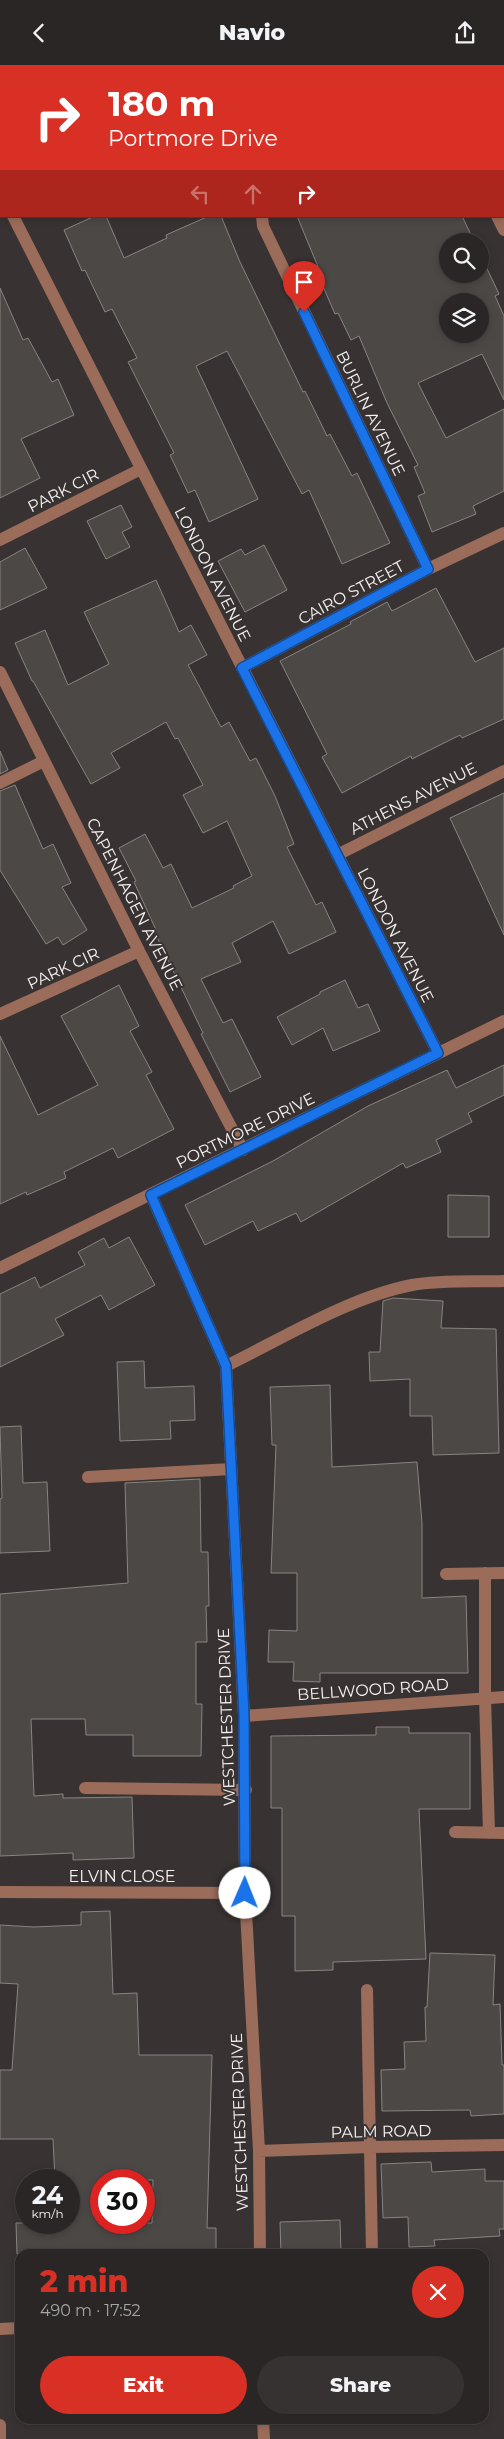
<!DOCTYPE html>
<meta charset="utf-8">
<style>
:root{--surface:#2a2626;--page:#363232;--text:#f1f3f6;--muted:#a5a5a7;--line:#464343;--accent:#d93025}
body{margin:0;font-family:Montserrat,sans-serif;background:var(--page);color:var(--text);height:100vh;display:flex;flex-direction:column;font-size:19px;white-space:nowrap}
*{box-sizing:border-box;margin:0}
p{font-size:16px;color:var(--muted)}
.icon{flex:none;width:28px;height:28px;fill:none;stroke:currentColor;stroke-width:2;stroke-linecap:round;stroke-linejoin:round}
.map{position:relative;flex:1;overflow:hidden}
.panel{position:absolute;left:15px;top:2184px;width:474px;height:175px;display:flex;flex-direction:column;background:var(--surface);border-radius:15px;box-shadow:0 2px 8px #0003,0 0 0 1px var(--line)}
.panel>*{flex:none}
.banner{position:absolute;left:0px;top:0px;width:505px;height:152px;box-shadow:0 2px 8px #0003,0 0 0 1px var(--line);background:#d93025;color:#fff;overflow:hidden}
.controls{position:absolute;left:439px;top:168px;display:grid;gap:10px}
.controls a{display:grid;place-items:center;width:50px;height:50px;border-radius:50%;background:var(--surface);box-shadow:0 2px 8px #0003,0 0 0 1px var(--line);font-size:25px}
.speed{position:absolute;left:15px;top:2104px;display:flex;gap:10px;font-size:25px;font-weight:700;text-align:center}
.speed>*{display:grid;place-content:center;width:65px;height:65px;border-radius:50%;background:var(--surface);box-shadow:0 2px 8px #0003,0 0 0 1px var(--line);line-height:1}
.speed small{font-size:12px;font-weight:400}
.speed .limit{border:8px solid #d22;background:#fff;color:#111}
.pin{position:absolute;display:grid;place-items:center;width:42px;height:42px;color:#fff;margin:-51px -21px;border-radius:50% 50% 50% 0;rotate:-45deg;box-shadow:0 0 5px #0007}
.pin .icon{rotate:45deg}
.me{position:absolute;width:55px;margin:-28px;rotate:1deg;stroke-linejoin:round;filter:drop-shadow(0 0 4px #0008)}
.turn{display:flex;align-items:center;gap:18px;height:105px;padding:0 25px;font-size:22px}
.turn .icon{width:65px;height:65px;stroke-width:2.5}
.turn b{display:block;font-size:35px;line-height:42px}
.lanes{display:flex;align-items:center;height:48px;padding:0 25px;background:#0003;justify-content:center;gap:25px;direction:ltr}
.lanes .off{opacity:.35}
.round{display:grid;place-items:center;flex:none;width:52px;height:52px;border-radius:26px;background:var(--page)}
.summary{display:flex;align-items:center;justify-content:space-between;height:85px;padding:0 25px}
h1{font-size:30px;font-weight:800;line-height:38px;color:var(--accent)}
.button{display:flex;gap:10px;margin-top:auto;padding:10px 25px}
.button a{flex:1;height:58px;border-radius:30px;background:var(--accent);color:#fff;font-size:20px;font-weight:800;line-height:58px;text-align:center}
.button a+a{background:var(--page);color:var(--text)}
header{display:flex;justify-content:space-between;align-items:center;height:65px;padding:0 25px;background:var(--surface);font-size:22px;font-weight:800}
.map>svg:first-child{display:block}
</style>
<header><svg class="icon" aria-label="back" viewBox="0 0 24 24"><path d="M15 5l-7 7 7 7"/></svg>Navio<svg class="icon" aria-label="share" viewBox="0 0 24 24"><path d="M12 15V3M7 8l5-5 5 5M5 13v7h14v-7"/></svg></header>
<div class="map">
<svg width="504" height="2374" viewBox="0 0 504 2374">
<rect width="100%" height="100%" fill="#383332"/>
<path fill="#4c4846" stroke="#898482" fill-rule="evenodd" d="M 95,151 L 106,151 L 124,193 L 167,173 L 166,170 L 209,151 L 221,151 L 240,197 L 303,327 L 305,326 L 327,371 L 330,369 L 352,411 L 357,408 L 390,478 L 342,499 L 309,425 L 302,429 L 227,286 L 196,301 L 258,434 L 209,457 L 195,425 L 188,428 L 170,390 L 174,388 L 128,297 L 137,293 L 112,244 L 105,247 L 85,205 L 82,206 L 64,165 Z
M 297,151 L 462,151 L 474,176 L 448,176 L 448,209 L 480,209 L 480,189 L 499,229 L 495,231 L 504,251 L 504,335 L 482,289 L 418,318 L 446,373 L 504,344 L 504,426 L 473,441 L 476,449 L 432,467 L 418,431 L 425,428 L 414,402 L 418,400 L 387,338 L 359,271 L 351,275 L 338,248 L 335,249 L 318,210 L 321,209 ZM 448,236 L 480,236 L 480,269 L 448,269 Z
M 0,223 L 23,275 L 28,273 L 52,317 L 58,314 L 74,350 L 21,374 L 40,413 L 0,433 Z
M 121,440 L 132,462 L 122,467 L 130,482 L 106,494 L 87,456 Z
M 264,480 L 287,525 L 245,547 L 218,496 L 241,484 L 245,490 Z
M 25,483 L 47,523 L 0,545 L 0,497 Z
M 156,515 L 179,567 L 191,560 L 207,590 L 188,600 L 221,662 L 229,657 L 250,696 L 256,693 L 275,731 L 294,779 L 287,782 L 316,840 L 322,837 L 336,867 L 289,889 L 273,856 L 232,878 L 241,897 L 201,914 L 223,958 L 232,954 L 261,1012 L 230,1027 L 201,969 L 203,968 L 154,866 L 156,865 L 134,817 L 136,816 L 119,783 L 145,769 L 163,803 L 171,799 L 192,843 L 234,823 L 233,821 L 252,811 L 227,756 L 203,768 L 183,730 L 203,720 L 178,673 L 175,674 L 166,657 L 111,688 L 120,703 L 91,719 L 33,616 L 32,616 L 15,578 L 45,565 L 68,620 L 109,599 L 84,547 Z
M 436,523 L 475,597 L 504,583 L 504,654 L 462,673 L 460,670 L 412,694 L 411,691 L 342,728 L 322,692 L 327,689 L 280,596 L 351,559 L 350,557 L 387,537 L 392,546 Z
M 0,686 L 8,705 L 0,709 Z
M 15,720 L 43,784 L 53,779 L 71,818 L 62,822 L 87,865 L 63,880 L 58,872 L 46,879 L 0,805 L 0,726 Z
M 504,728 L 504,870 L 450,753 Z
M 345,915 L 358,943 L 368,939 L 380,966 L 333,986 L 323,963 L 292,980 L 277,952 L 320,929 L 320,927 Z
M 119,920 L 139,961 L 130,966 L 152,1007 L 146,1010 L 174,1064 L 118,1093 L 113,1083 L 64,1107 L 66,1113 L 27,1130 L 26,1127 L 0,1139 L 0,971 L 38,1050 L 98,1020 L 61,951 Z
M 504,1000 L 504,1030 L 468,1048 L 472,1057 L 436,1075 L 441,1087 L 406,1103 L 403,1098 L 301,1157 L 296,1148 L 258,1166 L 253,1156 L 205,1180 L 185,1140 L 273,1096 L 368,1041 L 447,1005 L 456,1023 Z
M 448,1130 L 489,1131 L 489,1172 L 448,1172 Z
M 129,1172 L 155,1220 L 109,1245 L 101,1230 L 55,1254 L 64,1270 L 0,1302 L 0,1229 L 35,1212 L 40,1223 L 85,1200 L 78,1187 L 104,1173 L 109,1183 Z
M 393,1233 L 443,1236 L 441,1263 L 496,1264 L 499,1388 L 433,1390 L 432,1351 L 410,1351 L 410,1314 L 370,1316 L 369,1287 L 380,1287 L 383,1236 Z
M 144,1296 L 145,1323 L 194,1321 L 195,1355 L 170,1356 L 171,1374 L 120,1376 L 117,1297 Z
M 330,1320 L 332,1402 L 417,1397 L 422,1458 L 422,1533 L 466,1531 L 468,1608 L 320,1608 L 320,1617 L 293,1616 L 294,1597 L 268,1597 L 269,1565 L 297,1566 L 297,1508 L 271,1508 L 276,1380 L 272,1380 L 270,1322 Z
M 21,1361 L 23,1418 L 47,1417 L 50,1486 L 0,1488 L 0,1434 L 2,1433 L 0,1362 Z
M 200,1414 L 201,1487 L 208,1487 L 209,1541 L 206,1541 L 207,1577 L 196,1577 L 196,1639 L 202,1639 L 201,1691 L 133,1691 L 133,1670 L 86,1670 L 85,1654 L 31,1654 L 34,1731 L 63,1729 L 63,1733 L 132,1732 L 134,1793 L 73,1795 L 73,1788 L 0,1791 L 0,1529 L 128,1518 L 125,1418 Z
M 376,1662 L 409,1662 L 409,1668 L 470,1668 L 470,1744 L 419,1744 L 426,1894 L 333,1897 L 333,1905 L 295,1906 L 295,1851 L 282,1851 L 282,1743 L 271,1743 L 271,1671 L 376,1670 Z
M 110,1846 L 113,1929 L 137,1928 L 139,1990 L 212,1990 L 207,2163 L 216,2163 L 216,2189 L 17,2189 L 16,2158 L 69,2158 L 69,2115 L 55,2115 L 53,2074 L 0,2074 L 0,2005 L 12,2005 L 18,1919 L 0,1918 L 0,1860 L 34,1862 L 81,1860 L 81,1847 ZM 101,2115 L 153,2115 L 152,2158 L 101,2158 Z
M 430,1888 L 495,1890 L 493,1940 L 500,1939 L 502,2000 L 504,2000 L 504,2049 L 471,2051 L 470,2045 L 382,2046 L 381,2005 L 405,2004 L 404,1977 L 426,1976 L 425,1942 L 427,1942 Z
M 431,2097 L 432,2107 L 485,2104 L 485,2116 L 504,2116 L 504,2164 L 499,2164 L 500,2171 L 434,2175 L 435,2181 L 409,2182 L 408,2152 L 383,2153 L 381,2099 Z
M 340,2155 L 341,2189 L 281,2189 L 280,2157 Z"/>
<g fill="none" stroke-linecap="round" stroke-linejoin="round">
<path stroke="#9c6c5b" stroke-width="12" d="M 398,0 L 399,1
M 90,1 L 91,0
M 13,151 L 438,988
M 262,151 L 263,161 L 428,504
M 497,151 L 504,165
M 0,475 L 141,404
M 242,603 L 428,504 L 504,468
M 0,607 L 139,886 L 243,1085
M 0,718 L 44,696
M 337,790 L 504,706
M 0,949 L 139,886
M 151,1130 L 226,1301 L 244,1651 L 245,1828 L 259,2086 L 260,2189
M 0,1203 L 504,956
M 226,1301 C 283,1273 350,1232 412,1220 C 441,1215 474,1217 504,1216
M 88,1412 L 231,1404
M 485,1508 L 485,1632 L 489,1768
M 446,1509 L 504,1508
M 244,1651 L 504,1632
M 85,1723 L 246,1725
M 455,1767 L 504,1768
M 0,1827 L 245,1828
M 367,1925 L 372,2189
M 259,2086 L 370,2082 L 504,2080
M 0,2264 L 20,2263
M 263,2354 L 264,2374
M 0,2360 L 0,2374"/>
</g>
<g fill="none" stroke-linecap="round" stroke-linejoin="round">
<defs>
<path id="route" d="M 245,1828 L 244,1650 L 226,1301 L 151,1130 L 438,988 L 242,603 L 428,504 L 304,247"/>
</defs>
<use href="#route" stroke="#114b97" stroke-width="12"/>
<use href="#route" stroke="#1a73e8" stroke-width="9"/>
</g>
<g text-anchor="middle" stroke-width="4" stroke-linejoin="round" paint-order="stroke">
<g font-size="16" fill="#f6f3f2" stroke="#383332">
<text transform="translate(371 348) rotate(64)" y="6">BURLIN AVENUE</text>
<text transform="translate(63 425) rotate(-27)" y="6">PARK CIR</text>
<text transform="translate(213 509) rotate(63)" y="6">LONDON AVENUE</text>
<text transform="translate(351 527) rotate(-28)" y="6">CAIRO STREET</text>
<text transform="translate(413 733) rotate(-27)" y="6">ATHENS AVENUE</text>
<text transform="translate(135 839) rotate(63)" y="6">CAPENHAGEN AVENUE</text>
<text transform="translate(396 870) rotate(63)" y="6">LONDON AVENUE</text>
<text transform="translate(63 903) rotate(-25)" y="6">PARK CIR</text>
<text transform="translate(245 1065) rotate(-26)" y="6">PORTMORE DRIVE</text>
<text transform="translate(373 1624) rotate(-4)" y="6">BELLWOOD ROAD</text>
<text transform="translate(226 1652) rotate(-92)" y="6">WESTCHESTER DRIVE</text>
<text x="122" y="1817">ELVIN CLOSE</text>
<text transform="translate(239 2057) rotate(-92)" y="6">WESTCHESTER DRIVE</text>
<text transform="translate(381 2066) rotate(-1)" y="6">PALM ROAD</text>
</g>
</g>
</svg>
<div class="controls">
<a><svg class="icon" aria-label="search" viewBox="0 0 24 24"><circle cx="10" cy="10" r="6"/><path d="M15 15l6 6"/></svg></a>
<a><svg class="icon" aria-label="layers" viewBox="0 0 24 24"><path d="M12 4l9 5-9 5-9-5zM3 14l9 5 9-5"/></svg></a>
</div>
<div class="speed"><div>24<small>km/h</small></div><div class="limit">30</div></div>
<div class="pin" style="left:304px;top:247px;background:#d93025"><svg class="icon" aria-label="arrive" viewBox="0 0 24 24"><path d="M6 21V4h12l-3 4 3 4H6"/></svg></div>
<svg class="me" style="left:245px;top:1828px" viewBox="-20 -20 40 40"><circle r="19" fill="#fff"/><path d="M0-13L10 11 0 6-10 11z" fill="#1a73e8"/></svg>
<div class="banner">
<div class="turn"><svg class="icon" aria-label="right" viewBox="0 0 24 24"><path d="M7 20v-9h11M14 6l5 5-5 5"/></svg><div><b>180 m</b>Portmore Drive</div></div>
<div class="lanes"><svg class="icon off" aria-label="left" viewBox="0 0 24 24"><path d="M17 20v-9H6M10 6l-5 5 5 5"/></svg><svg class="icon off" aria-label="ahead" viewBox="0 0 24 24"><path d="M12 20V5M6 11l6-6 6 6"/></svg><svg class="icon" aria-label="right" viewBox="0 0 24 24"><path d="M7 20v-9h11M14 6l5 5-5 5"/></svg></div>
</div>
<section class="panel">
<div class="summary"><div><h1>2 min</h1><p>490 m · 17:52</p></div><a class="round" style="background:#d93025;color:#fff"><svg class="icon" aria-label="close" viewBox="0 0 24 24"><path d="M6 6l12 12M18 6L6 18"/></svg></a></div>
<div class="button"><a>Exit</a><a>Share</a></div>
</section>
</div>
